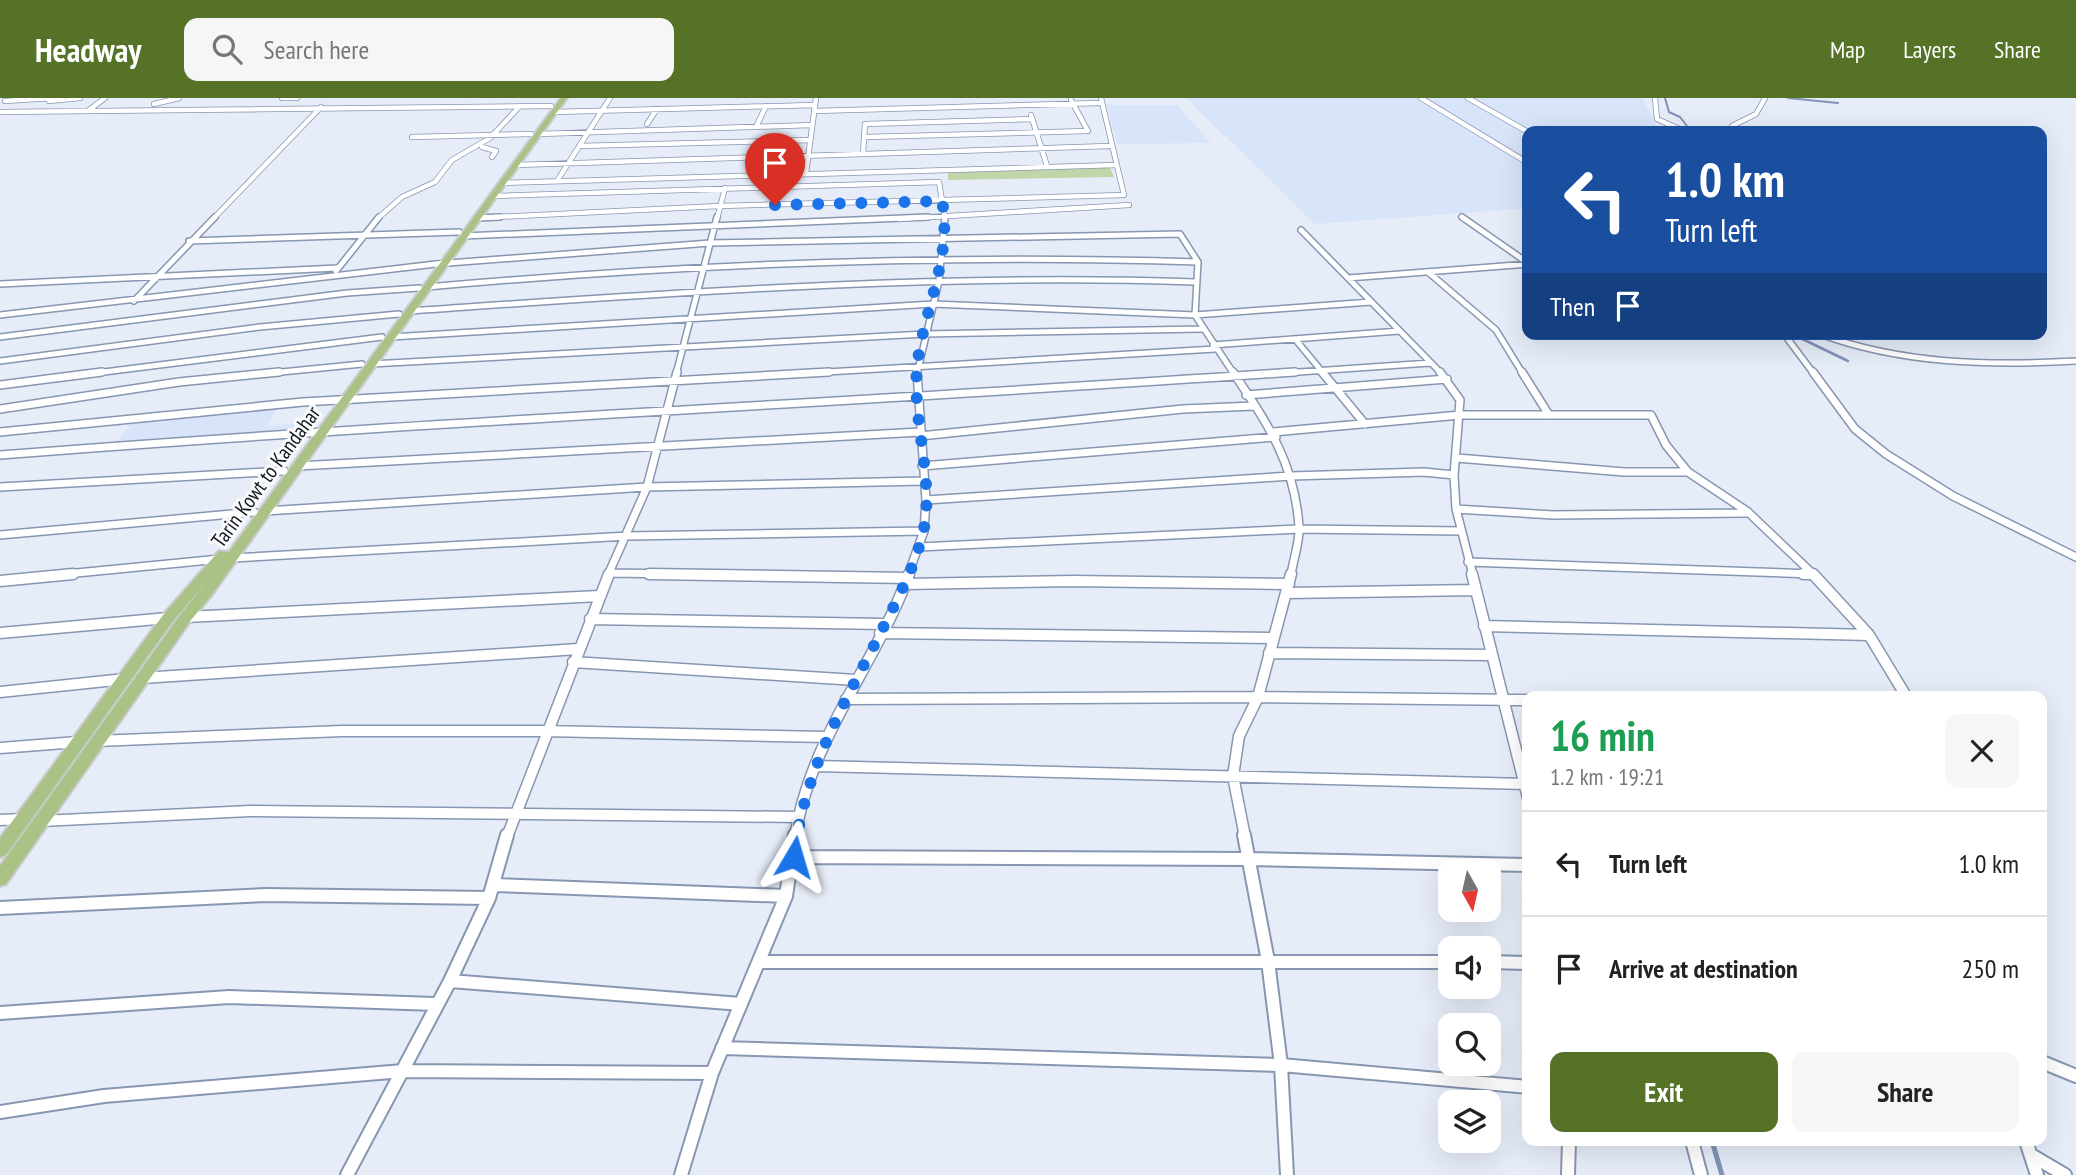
<!DOCTYPE html>
<meta charset="utf-8">
<style>
:root{--surface:#fff;--page:#f6f6f6;--text:#222;--muted:#767676;--line:#e0e0e0;--accent:#557226}
body{margin:0;font-family:"PT Sans Narrow",sans-serif;background:var(--page);color:var(--text);height:100vh;display:flex;flex-direction:column;font-size:26px;white-space:nowrap}
*{box-sizing:border-box;margin:0}
p{font-size:23px;color:var(--muted)}
.icon{flex:none;width:38px;height:38px;fill:none;stroke:currentColor;stroke-width:2;stroke-linecap:round;stroke-linejoin:round}
.map{position:relative;flex:1;overflow:hidden}
.panel{position:absolute;left:1522px;top:593px;width:525px;height:455px;display:flex;flex-direction:column;background:var(--surface);border-radius:14px;box-shadow:0 7px 28px #0002}
.panel>*{flex:none}
.hud{position:absolute;left:1522px;top:28px;width:525px;height:214px;border-radius:14px;box-shadow:0 7px 28px #0002;background:#1a4fa0;color:#fff;overflow:hidden}
.needle{width:46px;rotate:172deg}
.controls{position:absolute;left:1438px;top:761px;display:grid;gap:14px}
.controls a{display:grid;place-items:center;width:63px;height:63px;border-radius:14px;background:var(--surface);box-shadow:0 7px 28px #0002;font-size:35px}
.pin{position:absolute;display:grid;place-items:center;width:60px;height:60px;color:#fff;margin:-72px -30px;border-radius:50% 50% 50% 0;rotate:-45deg;box-shadow:0 0 7px #0007}
.pin .icon{rotate:45deg}
.me{position:absolute;width:77px;margin:-38px;rotate:7deg;stroke-linejoin:round;filter:drop-shadow(0 0 5px #0008)}
.turn{display:flex;align-items:center;gap:24px;height:147px;padding:0 28px;font-size:32px}
.turn .icon{width:91px;height:91px;stroke-width:2.5}
.turn b{display:block;font-size:49px;line-height:60px}
.then{display:flex;align-items:center;height:66px;padding:0 28px;background:#0003;gap:14px;font-size:26px}
.round{display:grid;place-items:center;flex:none;width:74px;height:74px;border-radius:14px;background:var(--page)}
.headline{display:flex;align-items:center;justify-content:space-between;height:119px;padding:0 28px}
h1{font-size:42px;font-weight:700;line-height:52px;color:#1e9e55}
.action{display:flex;gap:14px;margin-top:auto;padding:14px 28px}
.action a{flex:1;height:80px;border-radius:14px;background:var(--accent);color:#fff;font-size:28px;font-weight:700;line-height:80px;text-align:center}
.action a+a{background:var(--page);color:var(--text)}
ul{padding:0;list-style:none}
li{display:flex;align-items:center;gap:21px;height:105px;padding:0 28px;border-top:2px solid var(--line)}
li div{flex:1}
li b{display:block;font-size:26px}
li em{font-style:normal}
header{display:flex;align-items:center;gap:42px;box-sizing:border-box;height:98px;padding:0 35px;background:var(--accent);color:#fff}
header strong{font-size:33px}
nav{display:flex;gap:38px;margin-inline-start:auto;font-size:24px}
.search{width:490px;height:63px;background:var(--page);display:flex;align-items:center;gap:18px;box-sizing:border-box;padding:0 24px;border-radius:14px;color:var(--muted);font-size:26px}
.map>svg:first-child{display:block}
</style>
<header>
<strong>Headway</strong>
<div class="search"><svg class="icon" aria-label="search" viewBox="0 0 24 24"><circle cx="10" cy="10" r="6"/><path d="M15 15l6 6"/></svg>Search here</div>
<nav><a>Map</a><a>Layers</a><a>Share</a></nav>
</header>
<div class="map">
<svg width="2076" height="1077" viewBox="0 0 2076 1077">
<rect width="100%" height="100%" fill="#e6edf9"/>
<path fill="#d8e4fa" d="M 1186,0 L 1643,0 L 1658,33 L 1528,33 L 1528,110 L 1315,126 Z
M 1107,7 L 1177,7 L 1211,45 L 1117,46 Z
M 278,308 L 267,328 L 297,325 L 295,330 L 115,346 L 134,321 Z"/>
<path fill="#c1d6a8" d="M 1110,69 L 1114,79 L 948,82 L 948,72 Z"/>
<g fill="none" stroke-linecap="round" stroke-linejoin="round">
<path stroke="#8194b6" stroke-width="2" d="M 1665,0 L 1669,14 L 1680,19 L 1691,33
M 1788,0 L 1838,5
M 1689,30 L 1711,33"/>
<path stroke="#8194b6" stroke-width="2.5" d="M 1792,236 L 1848,263"/>
<path stroke="#8194b6" stroke-width="5" d="M 1712,1043 L 1722,1077"/>
<defs>
<path id="street-far4" d="M 282,0 L 297,0
M 1421,0 L 1528,65
M 1468,0 L 1528,34
M 1655,0 L 1657,21 L 1684,33
M 5,3 L 52,0
M 49,3 L 80,0
M 154,6 L 179,0
M 89,12 L 105,0
M 814,13 L 1100,5
M 0,14 L 551,8
M 554,14 L 815,7
M 1031,17 L 1047,68
M 647,26 L 657,11
M 756,29 L 766,8
M 1734,33 L 1732,28 L 1756,16 L 1765,0
M 539,36 L 812,27
M 412,39 L 531,36
M 865,39 L 1088,33 L 1071,2
M 579,48 L 810,42
M 482,49 L 496,53 L 492,59
M 863,55 L 865,26 L 1032,21
M 516,67 L 1110,48
M 806,75 L 816,0
M 557,83 L 610,0
M 503,85 L 1116,67
M 493,98 L 939,84 L 945,121
M 1462,119 L 1464,121
M 477,120 L 719,108 L 1124,97 L 1101,0
M 213,121 L 321,9
M 377,121 L 402,99 L 435,84 L 452,62 L 490,40 L 520,8
M 717,121 L 725,90
M 899,121 L 1129,107"/>
<path id="street-far3" d="M 1462,119 L 1528,165
M 477,120 L 500,119
M 1301,132 L 1442,276
M 463,138 L 928,119
M 189,143 L 459,134
M 336,173 L 379,119
M 1428,174 L 1496,232 L 1523,276
M 1348,180 L 1528,166
M 0,186 L 337,170
M 427,189 C 684,166 940,156 1198,164
M 134,203 L 215,119
M 410,213 C 672,195 932,175 1195,184
M 0,217 L 436,166 L 710,145 L 1180,136 L 1198,164 L 1195,217 L 1234,276
M 1784,236 L 1814,276
M 1820,236 C 1901,266 1990,268 2076,263
M 0,239 L 347,195 L 419,190
M 391,239 L 933,206 L 1195,217 L 1371,204
M 1295,241 L 1324,276
M 1213,247 L 1399,233
M 0,263 L 260,229 L 399,216
M 371,266 L 925,236 L 1202,231
M 88,276 L 382,239
M 261,276 L 362,266
M 676,276 L 717,119
M 793,276 L 1215,251
M 917,276 L 939,183 L 945,119
M 1270,276 L 1430,265"/>
<path id="street-far2" d="M 1233,274 C 1267,325 1295,365 1299,429 C 1300,444 1293,462 1291,477
M 1322,274 L 1365,326
M 1440,274 L 1460,302 L 1454,377 L 1456,411 L 1473,477
M 1522,274 L 1549,317
M 1813,274 L 1855,331 L 1886,356 L 1953,398 L 2076,459
M 0,287 L 102,274
M 1246,297 L 1447,281
M 0,311 L 179,284 L 279,274
M 0,334 L 303,304 L 829,274
M 1273,334 L 1460,317 L 1651,317 L 1666,347 L 1688,374 L 1748,414 L 1814,477
M 920,338 L 1183,311 L 1254,308
M 0,357 C 431,323 864,304 1295,274
M 1457,360 L 1624,374 L 1688,374
M 298,368 L 920,334
M 922,368 L 1276,339
M 0,389 L 284,373
M 926,402 L 1291,378 L 1424,374 L 1454,377
M 1456,411 L 1553,417 L 1747,415
M 265,413 L 647,389 L 924,383
M 0,437 L 254,414
M 919,449 L 1299,431 L 1461,433
M 232,460 L 628,438 L 924,433
M 1468,464 L 1813,476
M 609,475 L 753,477
M 56,477 L 220,461
M 608,477 L 647,389 L 677,274
M 908,477 L 924,433 L 926,402 L 917,274"/>
<path id="street-far1" d="M 649,476 L 908,480
M 1472,476 L 1528,700
M 1803,476 L 1813,476
M 1813,476 L 1869,537 L 1906,598
M 0,483 L 73,476
M 905,486 L 1073,483 L 1289,486
M 1287,495 L 1475,492
M 186,519 L 599,498
M 590,521 L 885,526
M 1484,528 L 1869,537
M 0,535 L 168,520
M 880,535 L 1274,540
M 1269,555 L 1492,557
M 573,564 L 856,582
M 142,580 L 578,551
M 0,594 L 125,581
M 846,601 L 1258,599 L 1528,602
M 97,643 L 342,633 L 545,633 L 826,639
M 0,650 L 77,644
M 816,668 L 1528,686
M 0,722 L 23,721
M 41,723 L 250,713 L 798,719
M 507,739 L 609,476
M 795,739 C 810,640 876,566 909,476
M 1245,739 L 1233,678 L 1239,638 L 1258,599 L 1291,476"/>
<path id="street" d="M 1244,737 L 1268,863 L 1281,967 L 1287,1077
M 794,759 L 1249,761 L 1528,767
M 495,787 L 786,798
M 0,810 L 266,797 L 489,800
M 761,864 L 1451,864
M 1489,864 L 1528,865
M 450,883 L 741,906
M 0,915 L 229,899 L 435,906
M 722,950 L 1281,967 L 1528,989
M 2042,964 L 2076,978
M 0,1014 L 104,998 L 403,973 L 712,975
M 1692,1043 L 1701,1077
M 2026,1043 L 2037,1077
M 2031,1057 L 2065,1077
M 347,1077 L 450,883 L 489,800 L 507,737
M 681,1077 L 712,975 L 786,798 L 795,737
M 1568,1077 L 1569,1043"/>
<path id="primary" d="M 561,0 L 567,0 L 211,498 L 191,522 L 6,786 L 0,788 L 0,768 L 181,516 L 211,479 L 173,523 L 6,757 L 0,759 L 0,740 L 163,517 L 219,453 L 229,454 Z"/>
</defs>
<use href="#street-far4" stroke="#8796b1" stroke-width="6"/>
<use href="#street-far3" stroke="#8796b1" stroke-width="8"/>
<use href="#street-far2" stroke="#8796b1" stroke-width="10"/>
<use href="#street-far1" stroke="#8796b1" stroke-width="13"/>
<use href="#street" stroke="#8796b1" stroke-width="16"/>
<use href="#primary" stroke="#caccce" stroke-width="4"/>
<use href="#street-far4" stroke="#fff" stroke-width="4.5"/>
<use href="#street-far3" stroke="#fff" stroke-width="5"/>
<use href="#street-far2" stroke="#fff" stroke-width="7"/>
<use href="#street-far1" stroke="#fff" stroke-width="10"/>
<use href="#street" stroke="#fff" stroke-width="12"/>
<use href="#primary" fill="#abc286" fill-rule="evenodd"/>
</g>
<g fill="none" stroke-linecap="round" stroke-linejoin="round">
<path stroke="#1a73e8" stroke-width="12" stroke-dasharray="0 21.6" d="M 775,107 L 942,103 C 953,160 922,215 917,270 C 912,323 935,384 923,435 C 914,472 894,507 877,542 C 840,612 803,679 794,759"/>
</g>
<g text-anchor="middle" stroke-width="6" stroke-linejoin="round" paint-order="stroke">
<g font-size="21" fill="#101620" stroke="#fafafa">
<text transform="translate(266 379) rotate(-54)" y="7">Tarin Kowt to Kandahar</text>
</g>
</g>
</svg>
<div class="controls">
<a><svg class="needle" viewBox="-14 -14 28 28"><path d="M0-13l5 13h-10z" fill="#e53935"/><path d="M0 13l5-13h-10z" fill="#767676"/></svg></a>
<a><svg class="icon" aria-label="sound" viewBox="0 0 24 24"><path d="M4 9h4l5-4v14l-5-4H4zM17 9q2 3 0 6"/></svg></a>
<a><svg class="icon" aria-label="search" viewBox="0 0 24 24"><circle cx="10" cy="10" r="6"/><path d="M15 15l6 6"/></svg></a>
<a><svg class="icon" aria-label="layers" viewBox="0 0 24 24"><path d="M12 4l9 5-9 5-9-5zM3 14l9 5 9-5"/></svg></a>
</div>
<div class="pin" style="left:775px;top:107px;background:#d93025"><svg class="icon" aria-label="arrive" viewBox="0 0 24 24"><path d="M6 21V4h12l-3 4 3 4H6"/></svg></div>
<svg class="me" style="left:794px;top:759px" viewBox="-20 -20 40 40"><path d="M0-17L14 15 0 8-14 15z" fill="#1a73e8" stroke="#fff" stroke-width="4"/></svg>
<div class="hud">
<div class="turn"><svg class="icon" aria-label="left" viewBox="0 0 24 24"><path d="M17 20v-9H6M10 6l-5 5 5 5"/></svg><div><b>1.0 km</b>Turn left</div></div>
<div class="then">Then<svg class="icon" aria-label="arrive" viewBox="0 0 24 24"><path d="M6 21V4h12l-3 4 3 4H6"/></svg></div>
</div>
<section class="panel">
<div class="headline"><div><h1>16 min</h1><p>1.2 km · 19:21</p></div><a class="round"><svg class="icon" aria-label="close" viewBox="0 0 24 24"><path d="M6 6l12 12M18 6L6 18"/></svg></a></div>
<ul>
<li><svg class="icon" aria-label="left" viewBox="0 0 24 24"><path d="M17 20v-9H6M10 6l-5 5 5 5"/></svg><div><b>Turn left</b></div><em>1.0 km</em></li>
<li><svg class="icon" aria-label="arrive" viewBox="0 0 24 24"><path d="M6 21V4h12l-3 4 3 4H6"/></svg><div><b>Arrive at destination</b></div><em>250 m</em></li>
</ul>
<div class="action"><a>Exit</a><a>Share</a></div>
</section>
</div>
